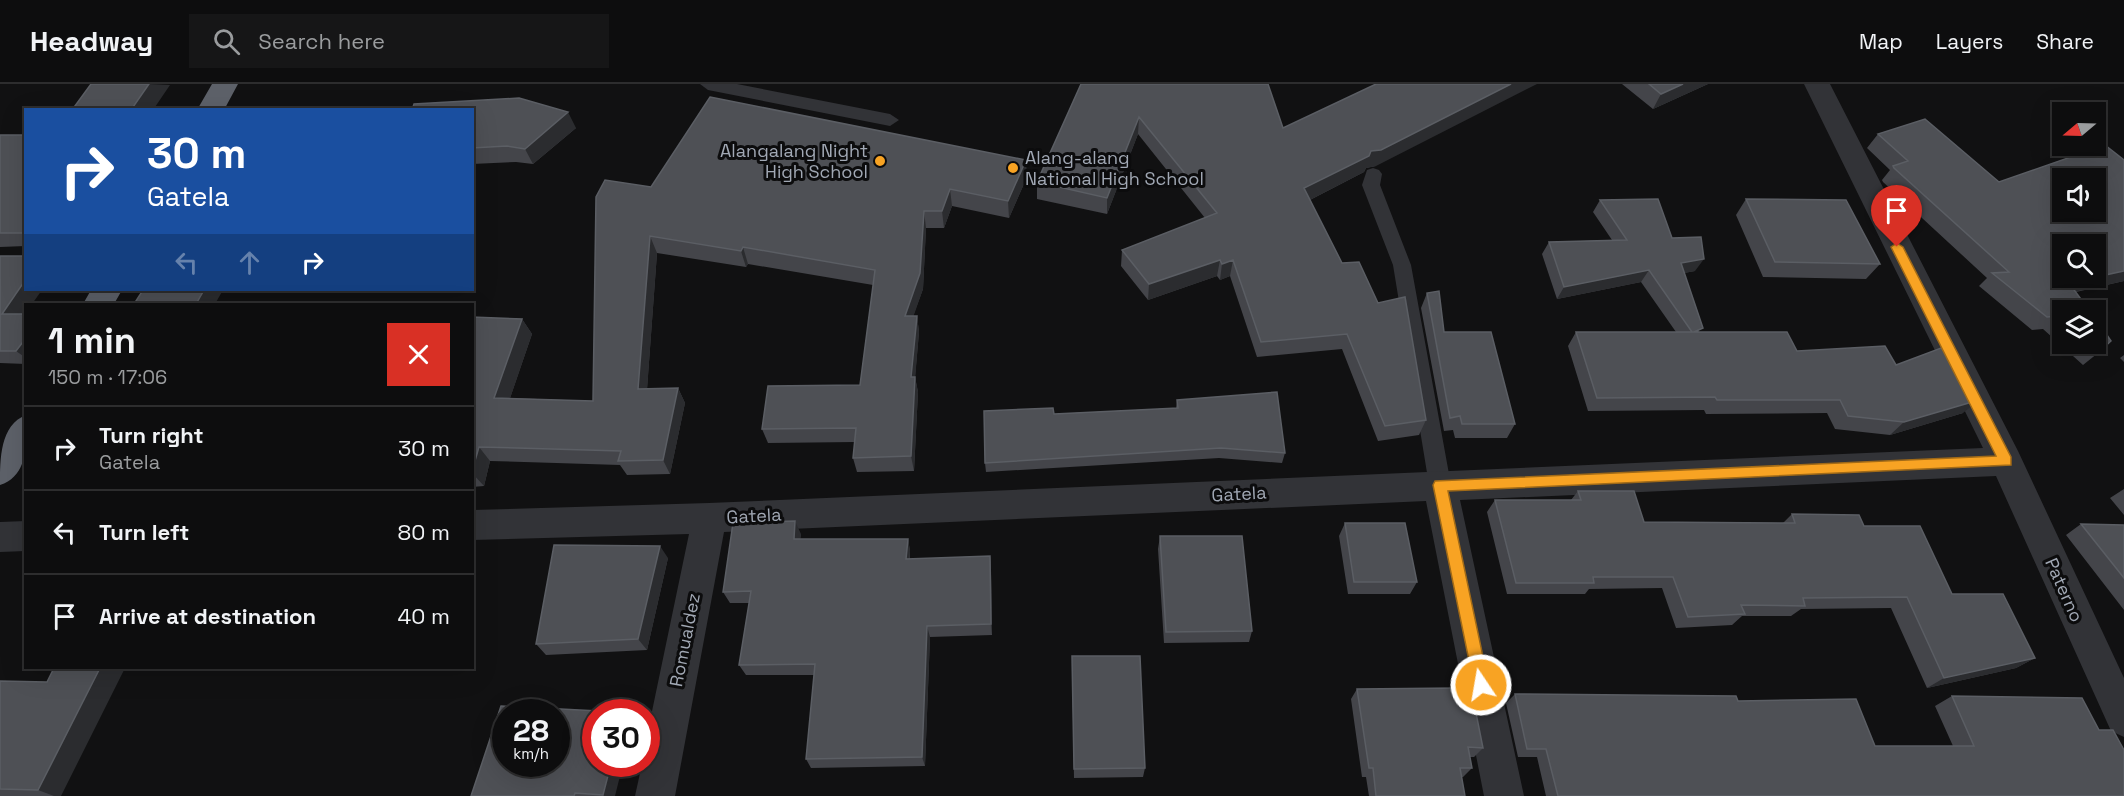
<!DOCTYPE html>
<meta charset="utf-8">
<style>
:root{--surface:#0d0d0e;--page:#161617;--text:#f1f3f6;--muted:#9a9c9e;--line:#2d2d2e}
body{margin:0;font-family:"Space Grotesk",sans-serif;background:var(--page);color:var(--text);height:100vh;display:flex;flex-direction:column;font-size:22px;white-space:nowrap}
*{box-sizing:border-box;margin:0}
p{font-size:20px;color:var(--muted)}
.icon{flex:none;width:33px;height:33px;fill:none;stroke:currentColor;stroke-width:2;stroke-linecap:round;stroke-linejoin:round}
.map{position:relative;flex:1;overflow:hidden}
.sheet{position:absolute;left:24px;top:219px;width:450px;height:366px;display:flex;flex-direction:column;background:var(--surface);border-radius:0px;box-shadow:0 6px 24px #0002,0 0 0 2px var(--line)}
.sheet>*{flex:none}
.banner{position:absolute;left:24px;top:24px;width:450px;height:183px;border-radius:0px;box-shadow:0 6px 24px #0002,0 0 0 2px var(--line);background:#1a4fa0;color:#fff;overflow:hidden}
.needle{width:39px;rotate:251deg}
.tools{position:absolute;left:2052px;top:18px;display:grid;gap:12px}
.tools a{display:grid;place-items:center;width:54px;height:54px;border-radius:0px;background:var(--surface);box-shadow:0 6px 24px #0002,0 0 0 2px var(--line);font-size:30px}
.speed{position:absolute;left:492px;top:615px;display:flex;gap:12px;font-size:30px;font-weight:700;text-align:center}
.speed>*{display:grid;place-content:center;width:78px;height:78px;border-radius:50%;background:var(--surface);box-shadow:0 6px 24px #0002,0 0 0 2px var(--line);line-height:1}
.speed small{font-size:15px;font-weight:400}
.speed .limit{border:9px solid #d22;background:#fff;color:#111}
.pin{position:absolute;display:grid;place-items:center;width:51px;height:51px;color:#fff;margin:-62px -26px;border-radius:50% 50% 50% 0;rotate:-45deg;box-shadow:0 0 6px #0007}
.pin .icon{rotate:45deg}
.me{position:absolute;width:66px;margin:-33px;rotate:348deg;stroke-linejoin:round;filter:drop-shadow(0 0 4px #0008)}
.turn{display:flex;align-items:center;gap:21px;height:126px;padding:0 24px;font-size:27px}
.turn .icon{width:78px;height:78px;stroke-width:2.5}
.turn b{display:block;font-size:42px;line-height:51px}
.lanes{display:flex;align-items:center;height:57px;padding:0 24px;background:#0003;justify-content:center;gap:30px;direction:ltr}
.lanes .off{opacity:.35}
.round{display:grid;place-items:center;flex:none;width:63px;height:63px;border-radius:0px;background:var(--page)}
.head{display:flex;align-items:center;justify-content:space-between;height:102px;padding:0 24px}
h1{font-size:36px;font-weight:800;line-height:45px}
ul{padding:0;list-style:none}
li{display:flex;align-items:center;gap:18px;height:84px;padding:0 24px;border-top:2px solid var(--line)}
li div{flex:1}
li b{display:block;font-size:22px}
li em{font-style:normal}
header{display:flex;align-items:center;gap:36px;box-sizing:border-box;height:84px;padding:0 30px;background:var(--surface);border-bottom:2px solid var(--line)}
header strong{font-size:28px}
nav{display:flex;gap:33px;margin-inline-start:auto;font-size:21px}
.search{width:420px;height:54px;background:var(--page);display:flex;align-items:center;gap:15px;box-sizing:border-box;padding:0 21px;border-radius:0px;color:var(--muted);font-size:22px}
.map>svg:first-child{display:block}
</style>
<header>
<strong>Headway</strong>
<div class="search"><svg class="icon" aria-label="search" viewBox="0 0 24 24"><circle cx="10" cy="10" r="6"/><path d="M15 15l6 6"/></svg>Search here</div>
<nav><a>Map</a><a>Layers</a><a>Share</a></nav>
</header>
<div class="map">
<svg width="2124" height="712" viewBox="0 0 2124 712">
<rect width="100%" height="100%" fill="#111112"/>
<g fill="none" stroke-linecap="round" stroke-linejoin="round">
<path fill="#323337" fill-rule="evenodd" d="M 700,0 L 737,0 L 890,30 L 899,36 L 890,42 L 708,6 Z
M 1373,84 L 1379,86 L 1382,90 L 1380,101 L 1411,181 L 1451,401 L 1448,408 L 1440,410 L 1432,408 L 1429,401 L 1393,181 L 1362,101 L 1367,86 Z"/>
<path fill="#323337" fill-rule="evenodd" d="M 1804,0 L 1830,0 L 2018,367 L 2124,594 L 2124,653 L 2111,647 L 1996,392 L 1460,416 L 1524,712 L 1484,712 L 1426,417 L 724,448 L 675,712 L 635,712 L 642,680 L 646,680 L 646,656 L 689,450 L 472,456 L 472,426 L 709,419 L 1983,364 Z
M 26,437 L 26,467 L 0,468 L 0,438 Z"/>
<path fill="#5d6169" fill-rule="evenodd" d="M 212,0 L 238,0 L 224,26 L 197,26 Z
M 91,206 L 122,206 L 114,220 L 83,220 Z
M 26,331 C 26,357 30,391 0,401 C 0,375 0,341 26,331 Z"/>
</g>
<path fill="#44454a" d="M 1081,0 L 1283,44 L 1376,82 L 1366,84 L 1364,88 L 1310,116 L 1342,179 L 1426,336 L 1419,351 L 1378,357 L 1342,265 L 1257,273 L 1230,192 L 1220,196 L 1217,192 L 1148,216 L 1121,182 L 1122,166 L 1205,134 L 1138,50 L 1107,130 L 1037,115 L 1037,98 Z
M 1622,0 L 1708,0 L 1653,25 Z
M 472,26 L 576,44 L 533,80 L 516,78 L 472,80 Z
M 1878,50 L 1999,98 L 2124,197 L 2076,208 L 2062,226 L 2062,260 L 2096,260 L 2098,269 L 2083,281 L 2043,245 L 2032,246 L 1979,202 L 1987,194 L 1883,98 L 1882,96 L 1890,86 L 1867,64 Z
M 0,51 L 26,51 L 26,162 L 0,163 Z
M 1027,93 L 1009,134 L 952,122 L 944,144 L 926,144 L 923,205 L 913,232 L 917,232 L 919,248 L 915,293 L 918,308 L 914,387 L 857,388 L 853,374 L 855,358 L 768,359 L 762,345 L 860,301 L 873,201 L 748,180 L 746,183 L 657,169 L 647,305 L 678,304 L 685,319 L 670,390 L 627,391 L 620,381 L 490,377 L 484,402 L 472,403 L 472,233 L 522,235 L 532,250 L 510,314 L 593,317 L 651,103 Z
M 1746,115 L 1880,180 L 1866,195 L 1763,193 L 1736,131 Z
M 1600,116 L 1672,154 L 1695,187 L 1684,189 L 1699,248 L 1797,267 L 1896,281 L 1963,329 L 1890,351 L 1835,345 L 1827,329 L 1706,330 L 1704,326 L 1588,327 L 1568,262 L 1576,248 L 1676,248 L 1641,198 L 1557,215 L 1542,170 L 1549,158 L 1612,156 L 1593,128 Z
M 0,172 L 26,220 L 26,280 L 0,279 Z
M 1427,209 L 1444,248 L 1515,340 L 1507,354 L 1455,354 L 1453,346 L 1444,347 L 1421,224 Z
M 2124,271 L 2124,278 L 2120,274 Z
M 1177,316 L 1285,369 L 1282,379 L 1219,374 L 986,388 L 985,379 L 1054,330 L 1176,324 Z
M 2124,405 L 2124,431 L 2110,414 Z
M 1578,407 L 1644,438 L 1783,439 L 1792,430 L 1864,442 L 2035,574 L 2016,584 L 1927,604 L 1891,524 L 1801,525 L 1791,532 L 1742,532 L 1732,541 L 1676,544 L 1662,504 L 1589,505 L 1585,510 L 1507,510 L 1487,428 L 1495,416 L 1571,416 Z
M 1345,439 L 1417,498 L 1410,510 L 1348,510 L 1339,452 Z
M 2081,440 L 2124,441 L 2124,526 L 2066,451 Z
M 801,450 L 800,455 L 908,455 L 910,467 L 910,475 L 990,472 L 991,485 L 992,551 L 930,553 L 925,682 L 811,684 L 806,675 L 814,591 L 746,591 L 739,581 L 749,519 L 730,519 L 723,508 Z
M 1160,452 L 1252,547 L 1249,558 L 1164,559 L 1158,465 Z
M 668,474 L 647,566 L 546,571 L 536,560 Z
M 1072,583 L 1145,684 L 1143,693 L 1074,694 Z
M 0,597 L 61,712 L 0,712 Z
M 1357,605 L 1457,609 L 1483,664 L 1474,673 L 1469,673 L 1472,684 L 1463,693 L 1461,693 L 1465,712 L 1369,712 L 1366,693 L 1362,693 L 1351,615 Z
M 1515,610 L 1738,617 L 1875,662 L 1953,662 L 1935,622 L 1952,612 L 2099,646 L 2124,712 L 1546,712 L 1537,673 L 1518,673 L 1506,619 Z
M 501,622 L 615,712 L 471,712 Z"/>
<path fill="#2b2c2f" d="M 149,0 L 170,1 L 153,26 L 131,26 Z
M 1511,0 L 1537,0 L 1376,82 L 1366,84 L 1364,88 L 1300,121 L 1304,104 L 1371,67 Z
M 1683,0 L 1708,0 L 1653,25 L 1661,10 Z
M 568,28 L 576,44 L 533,80 L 525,65 Z
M 1139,33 L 1138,50 L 1107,130 L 1107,114 Z
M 1026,76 L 1027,93 L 1009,134 L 1008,117 Z
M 950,105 L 952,122 L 944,144 L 942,127 Z
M 924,127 L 926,144 L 923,205 L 908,248 L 905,232 Z
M 650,152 L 657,169 L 646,320 L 638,305 Z
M 743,163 L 748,180 L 746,183 L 741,167 Z
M 1704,175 L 1695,187 L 1673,191 L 1681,179 Z
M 1220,176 L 1217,192 L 1148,216 L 1149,200 Z
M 1233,176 L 1230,192 L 1220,196 L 1222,180 Z
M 1649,186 L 1641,198 L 1557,215 L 1564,203 Z
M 2124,187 L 2124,197 L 2055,212 L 2069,199 Z
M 26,195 L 26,206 L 42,206 L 32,220 L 26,220 L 26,231 L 2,230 Z
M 204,206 L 223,206 L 215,220 L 196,220 Z
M 334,206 L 352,206 L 337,209 Z
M 917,232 L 919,248 L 914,308 L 911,293 Z
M 522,235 L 532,250 L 505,329 L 494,314 Z
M 26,254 L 26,274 L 16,267 Z
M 915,293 L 918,308 L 914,387 L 911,372 Z
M 678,304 L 685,319 L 670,390 L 663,376 Z
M 1979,316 L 1963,329 L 1890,351 L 1904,338 Z
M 479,363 L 490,377 L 484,402 L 472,389 Z
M 795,437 L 801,450 L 799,468 L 794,455 Z
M 908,455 L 910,467 L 909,487 L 906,475 Z
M 660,462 L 668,474 L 647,566 L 638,555 Z
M 990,472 L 991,485 L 992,551 L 991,540 Z
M 927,542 L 930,553 L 925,682 L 922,673 Z
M 2035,574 L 2016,584 L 1927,604 L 1944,594 Z
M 100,584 L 125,584 L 61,712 L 54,712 L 38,706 Z
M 611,680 L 623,680 L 615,712 L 604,712 L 603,711 Z"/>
<path fill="#4e5055" stroke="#5b5e64" stroke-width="1.5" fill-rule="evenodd" d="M 91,0 L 149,0 L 131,26 L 72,26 Z
M 1081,0 L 1268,0 L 1283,44 L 1376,0 L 1511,0 L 1381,66 L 1371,67 L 1369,72 L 1304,104 L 1342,179 L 1359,178 L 1378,219 L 1405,213 L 1426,336 L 1385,342 L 1347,250 L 1261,258 L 1233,176 L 1222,180 L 1220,176 L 1149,200 L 1122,166 L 1217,129 L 1139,33 L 1107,114 L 1037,98 Z
M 1649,0 L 1683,0 L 1661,10 Z
M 710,13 L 1026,76 L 1008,117 L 950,105 L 942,127 L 924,127 L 920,189 L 905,232 L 917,232 L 911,293 L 915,293 L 911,372 L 853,374 L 856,344 L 762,345 L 768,302 L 860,301 L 875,186 L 743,163 L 741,167 L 650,152 L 638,305 L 678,304 L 663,376 L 618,377 L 621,367 L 479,363 L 472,387 L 472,233 L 522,235 L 494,314 L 593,317 L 596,113 L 605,96 L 651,103 Z
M 519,14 L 568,28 L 525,65 L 507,62 L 472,64 L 472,26 L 412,26 L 414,20 Z
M 1925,35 L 1999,98 L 2105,61 L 2124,76 L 2124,187 L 2096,193 L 2096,160 L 2062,160 L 2062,194 L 2095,194 L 2069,199 L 2089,226 L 2062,226 L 2062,236 L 2058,232 L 2047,233 L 1992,189 L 2009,188 L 1894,84 L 1893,82 L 1908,77 L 1878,50 ZM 2062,94 L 2096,94 L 2096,128 L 2062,128 Z
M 0,51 L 26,51 L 26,149 L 0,149 Z
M 1658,115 L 1672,154 L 1701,153 L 1704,175 L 1681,179 L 1703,244 L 1694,248 L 1692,248 L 1649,186 L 1564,203 L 1549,158 L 1627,156 L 1600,116 Z
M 1746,115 L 1846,116 L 1880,180 L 1775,178 Z
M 0,172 L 26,172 L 26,195 L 2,230 L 26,230 L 26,254 L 16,267 L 0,267 Z
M 143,206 L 204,206 L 196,220 L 134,220 Z
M 1439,207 L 1444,248 L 1491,248 L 1515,340 L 1462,340 L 1460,332 L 1450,334 L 1427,209 Z
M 2096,235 L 2111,257 L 2098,269 L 2088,260 L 2096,260 Z
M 1576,248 L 1787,248 L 1797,267 L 1885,262 L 1896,281 L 1941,264 L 1964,287 L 1979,316 L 1904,338 L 1848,332 L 1840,316 L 1717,316 L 1715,313 L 1597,314 Z
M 1277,308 L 1285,369 L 1221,364 L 985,379 L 984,327 L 1053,324 L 1054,330 L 1178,324 L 1177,316 Z
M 1578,407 L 1634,407 L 1644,438 L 1795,439 L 1792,430 L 1859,431 L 1864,442 L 1920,442 L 1952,510 L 2003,510 L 2035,574 L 1944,594 L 1907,513 L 1803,514 L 1805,522 L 1741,521 L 1745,530 L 1688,533 L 1673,493 L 1593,493 L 1594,499 L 1516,499 L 1495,416 L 1581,416 Z
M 795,437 L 794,455 L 908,455 L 906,475 L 990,472 L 991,540 L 927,542 L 922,673 L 806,675 L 815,580 L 739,581 L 751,507 L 723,508 L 733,439 Z
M 1345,439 L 1405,439 L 1417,498 L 1354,498 Z
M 2081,440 L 2124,441 L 2124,494 Z
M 1160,452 L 1242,452 L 1252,547 L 1166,548 Z
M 554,461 L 660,462 L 638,555 L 536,560 Z
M 1072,572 L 1140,572 L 1145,684 L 1074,685 Z
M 54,584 L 100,584 L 38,706 L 0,705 L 0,597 L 47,598 Z
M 1456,604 L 1457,609 L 1472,609 L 1483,664 L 1468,663 L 1472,684 L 1460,684 L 1465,712 L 1376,712 L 1373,684 L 1369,684 L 1357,605 Z
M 1515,610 L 1736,612 L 1738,617 L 1856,615 L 1875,662 L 1974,662 L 1952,612 L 2082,614 L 2099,646 L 2113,646 L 2124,666 L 2124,712 L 1558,712 L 1546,665 L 1527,665 Z
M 501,622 L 618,628 L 596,628 L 596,680 L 611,680 L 603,711 L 575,709 L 574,712 L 471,712 ZM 506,628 L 556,628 L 556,680 L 506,680 Z"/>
<path fill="#f8a323" stroke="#a16a17" stroke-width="1.5" d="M 1897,159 L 1903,163 L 2011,373 L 2011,381 L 1448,407 L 1489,601 L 1486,606 L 1481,608 L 1475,606 L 1433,401 L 1435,397 L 1996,372 L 1891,163 Z"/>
<g fill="#f8a323" stroke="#0c0c0d" stroke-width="2">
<circle cx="880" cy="77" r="6"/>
<circle cx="1013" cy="84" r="6"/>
</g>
<g text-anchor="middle" stroke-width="6" stroke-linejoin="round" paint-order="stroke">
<g font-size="18" fill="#a1a8b4" stroke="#0c0c0d" text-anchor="end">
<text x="868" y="73">Alangalang Night<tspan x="868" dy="21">High School</tspan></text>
<text x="1025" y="80" text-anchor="start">Alang-alang<tspan x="1025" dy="21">National High School</tspan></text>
</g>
<g font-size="18" fill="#a1a8b4" stroke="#0c0c0d">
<text transform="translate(1239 410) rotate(-3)" y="6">Gatela</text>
<text transform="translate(754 432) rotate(-3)" y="6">Gatela</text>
<text transform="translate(2064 506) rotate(66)" y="6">Paterno</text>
<text transform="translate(685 556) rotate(-79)" y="6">Romualdez</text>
</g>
</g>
</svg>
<div class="tools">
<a><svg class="needle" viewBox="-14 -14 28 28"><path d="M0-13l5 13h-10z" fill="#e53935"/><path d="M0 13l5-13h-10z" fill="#9a9c9e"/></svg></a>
<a><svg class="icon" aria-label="sound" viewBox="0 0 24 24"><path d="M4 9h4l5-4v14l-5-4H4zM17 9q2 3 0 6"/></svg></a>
<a><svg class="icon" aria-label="search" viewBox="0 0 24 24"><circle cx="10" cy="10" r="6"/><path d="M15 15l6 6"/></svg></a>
<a><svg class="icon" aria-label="layers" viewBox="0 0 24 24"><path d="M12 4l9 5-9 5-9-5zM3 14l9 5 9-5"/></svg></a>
</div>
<div class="speed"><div>28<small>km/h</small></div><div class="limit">30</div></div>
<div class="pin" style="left:1897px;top:163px;background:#d93025"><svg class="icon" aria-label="arrive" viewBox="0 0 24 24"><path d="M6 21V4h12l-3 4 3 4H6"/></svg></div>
<svg class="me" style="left:1481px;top:601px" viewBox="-20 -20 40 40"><circle r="17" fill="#f8a323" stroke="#fff" stroke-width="3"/><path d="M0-11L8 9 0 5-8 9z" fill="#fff"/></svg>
<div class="banner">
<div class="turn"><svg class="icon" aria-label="right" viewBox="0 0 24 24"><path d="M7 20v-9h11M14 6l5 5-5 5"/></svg><div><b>30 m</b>Gatela</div></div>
<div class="lanes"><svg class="icon off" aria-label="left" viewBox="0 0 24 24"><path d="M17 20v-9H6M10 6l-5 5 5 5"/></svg><svg class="icon off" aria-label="ahead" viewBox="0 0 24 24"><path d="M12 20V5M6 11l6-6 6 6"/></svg><svg class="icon" aria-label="right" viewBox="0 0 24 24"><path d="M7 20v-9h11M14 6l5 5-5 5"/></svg></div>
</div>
<section class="sheet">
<div class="head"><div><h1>1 min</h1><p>150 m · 17:06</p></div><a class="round" style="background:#d93025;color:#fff"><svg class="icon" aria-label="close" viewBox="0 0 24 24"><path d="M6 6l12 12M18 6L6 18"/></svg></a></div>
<ul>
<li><svg class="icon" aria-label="right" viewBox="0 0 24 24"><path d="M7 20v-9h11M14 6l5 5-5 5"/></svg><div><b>Turn right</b><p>Gatela</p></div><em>30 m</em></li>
<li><svg class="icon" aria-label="left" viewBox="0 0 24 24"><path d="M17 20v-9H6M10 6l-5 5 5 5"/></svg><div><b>Turn left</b></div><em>80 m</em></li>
<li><svg class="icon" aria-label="arrive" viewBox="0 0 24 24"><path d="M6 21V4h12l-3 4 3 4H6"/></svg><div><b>Arrive at destination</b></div><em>40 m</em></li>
</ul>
</section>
</div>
